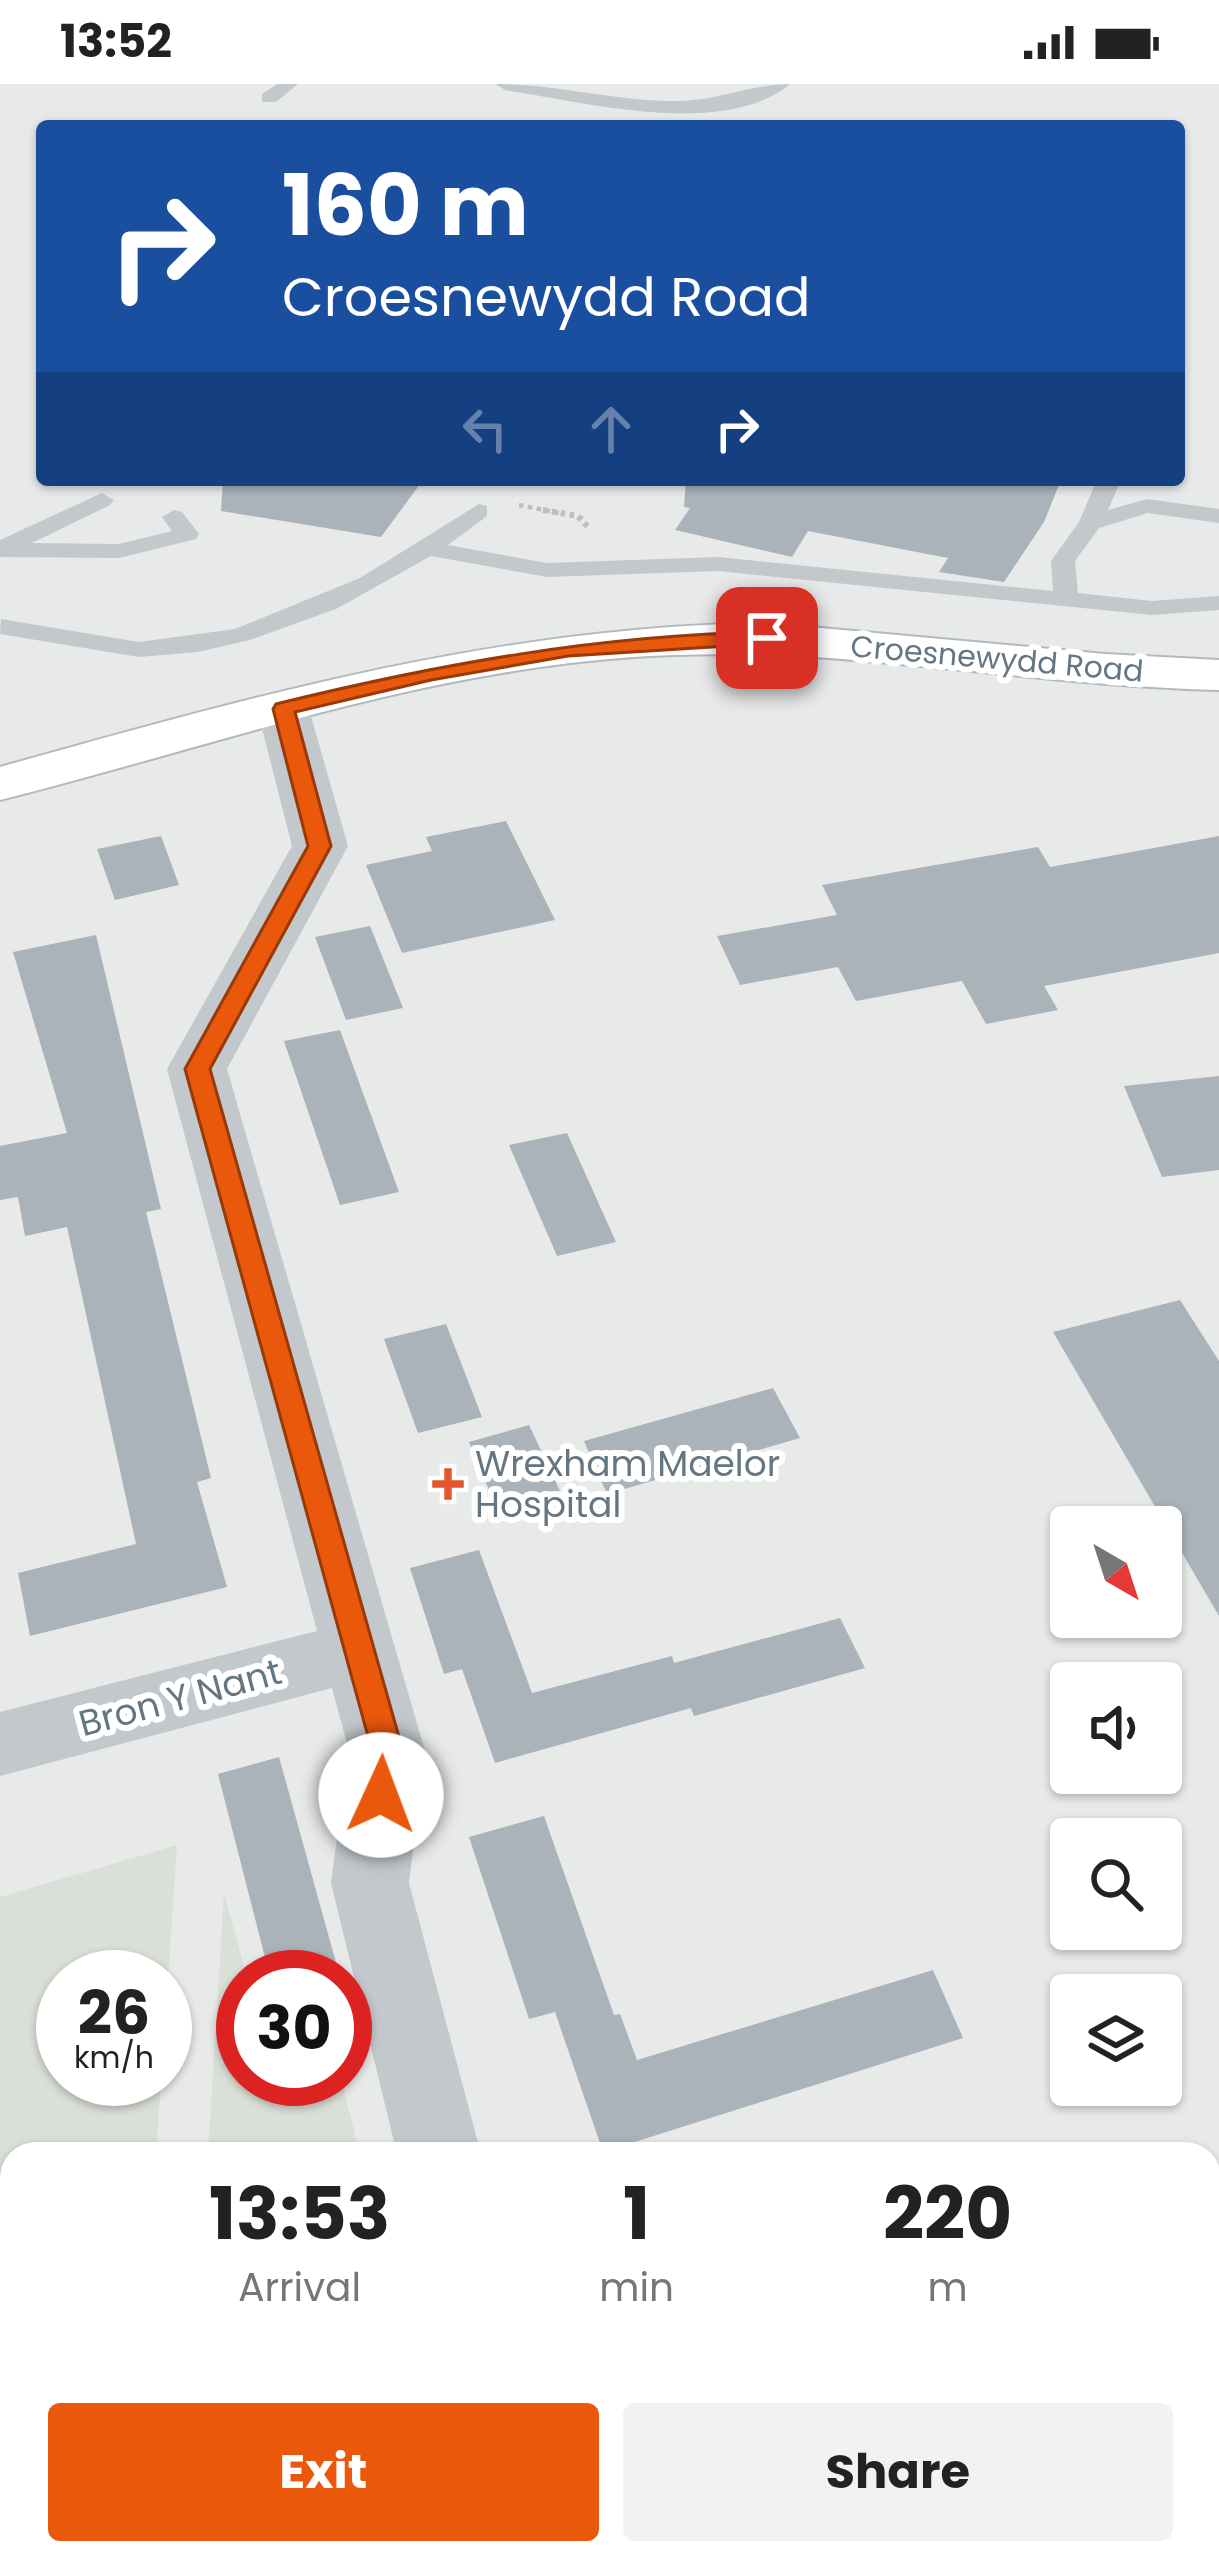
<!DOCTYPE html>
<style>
:root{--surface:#fff;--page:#f2f2f2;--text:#222;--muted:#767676;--accent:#ea580c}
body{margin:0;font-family:Poppins,sans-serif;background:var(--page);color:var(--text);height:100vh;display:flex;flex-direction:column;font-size:45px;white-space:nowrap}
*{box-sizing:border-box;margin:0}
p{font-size:39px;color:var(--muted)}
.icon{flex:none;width:66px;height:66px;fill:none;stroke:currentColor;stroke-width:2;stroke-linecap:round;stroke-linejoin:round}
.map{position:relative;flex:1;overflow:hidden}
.sheet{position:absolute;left:0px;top:2058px;width:1221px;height:423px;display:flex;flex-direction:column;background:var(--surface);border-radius:36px 36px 0 0;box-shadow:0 3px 9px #0004}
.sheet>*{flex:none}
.banner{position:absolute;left:36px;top:36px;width:1149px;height:366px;border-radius:12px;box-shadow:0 3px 9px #0004;background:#1a4fa0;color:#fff;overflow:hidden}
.needle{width:78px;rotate:141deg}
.buttons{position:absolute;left:1050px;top:1422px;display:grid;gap:24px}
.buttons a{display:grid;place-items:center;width:132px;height:132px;border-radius:12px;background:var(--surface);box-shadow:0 3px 9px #0004;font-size:60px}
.speed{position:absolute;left:36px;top:1866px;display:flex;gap:24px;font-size:60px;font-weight:700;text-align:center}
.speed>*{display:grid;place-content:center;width:156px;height:156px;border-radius:50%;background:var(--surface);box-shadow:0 3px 9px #0004;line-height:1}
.speed small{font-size:30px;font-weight:400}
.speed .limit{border:18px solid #d22;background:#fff;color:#111}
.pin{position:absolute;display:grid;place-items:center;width:102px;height:102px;color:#fff;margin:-51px;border-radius:24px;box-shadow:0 6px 18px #0006}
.me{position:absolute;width:132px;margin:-66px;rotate:2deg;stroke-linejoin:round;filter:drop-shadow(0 0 9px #0008)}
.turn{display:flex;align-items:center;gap:42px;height:252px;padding:0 48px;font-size:54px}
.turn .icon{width:156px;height:156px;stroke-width:2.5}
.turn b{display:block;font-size:84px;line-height:102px}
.lanes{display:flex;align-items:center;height:114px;padding:0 48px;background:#0003;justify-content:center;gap:60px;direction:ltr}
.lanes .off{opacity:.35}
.eta{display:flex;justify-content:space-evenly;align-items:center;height:204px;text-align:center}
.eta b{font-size:72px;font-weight:700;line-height:84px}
.action{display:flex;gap:24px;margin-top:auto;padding:24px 48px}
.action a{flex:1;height:138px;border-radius:12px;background:var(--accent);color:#fff;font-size:48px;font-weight:700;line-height:138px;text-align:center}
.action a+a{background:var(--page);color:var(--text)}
.status{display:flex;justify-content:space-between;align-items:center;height:84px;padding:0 60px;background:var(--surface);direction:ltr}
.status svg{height:33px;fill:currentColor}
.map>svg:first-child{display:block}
</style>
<div class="status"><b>13:52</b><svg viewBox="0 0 49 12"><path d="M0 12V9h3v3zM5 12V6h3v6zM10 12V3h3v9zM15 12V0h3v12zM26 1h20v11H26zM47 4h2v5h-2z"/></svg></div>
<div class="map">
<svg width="1219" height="2479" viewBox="0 0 1219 2479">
<rect width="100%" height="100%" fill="#fafaf8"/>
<path fill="#e8e9e9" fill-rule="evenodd" d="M 0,0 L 1219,0 L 1219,2479 L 0,2479 ZM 42,42 L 1179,42 L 1179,396 L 42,396 ZM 1071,1443 L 1161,1443 L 1161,1533 L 1071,1533 ZM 1071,1599 L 1161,1599 L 1161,1689 L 1071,1689 ZM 1071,1755 L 1161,1755 L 1161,1845 L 1071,1845 ZM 63,1893 L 165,1893 L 165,1995 L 63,1995 ZM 243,1893 L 345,1893 L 345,1995 L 243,1995 ZM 1071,1911 L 1161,1911 L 1161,2001 L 1071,2001 ZM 12,2070 L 1209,2070 L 1209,2469 L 12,2469 Z"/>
<path fill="#dadfd7" d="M 177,1761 L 165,1938 L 165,1893 L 63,1893 L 63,1995 L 161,1995 L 156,2070 L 12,2070 L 12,2469 L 502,2469 L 496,2479 L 0,2479 L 0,1813 Z
M 224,1810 L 247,1893 L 243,1893 L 243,1995 L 341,1995 L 360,2070 L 208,2070 Z"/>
<path fill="#aab3b9" d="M 223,396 L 423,396 L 381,453 L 221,427 Z
M 686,396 L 1061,396 L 1044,438 L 1004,498 L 939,488 L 948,474 L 808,447 L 792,473 L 675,446 L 690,424 L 684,423 Z
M 506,737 L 555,836 L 402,869 L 366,781 L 432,767 L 426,753 Z
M 161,752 L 179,801 L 115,816 L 97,765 Z
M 1219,752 L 1219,869 L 1044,902 L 1058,926 L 986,940 L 962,897 L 856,917 L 838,883 L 740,901 L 717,852 L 837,831 L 822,801 L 1038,763 L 1050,783 Z
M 370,842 L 403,924 L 346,936 L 315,853 Z
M 96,851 L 161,1125 L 146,1128 L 211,1394 L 197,1398 L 227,1503 L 30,1552 L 18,1489 L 136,1460 L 67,1143 L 25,1152 L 18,1113 L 0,1116 L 0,1062 L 67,1049 L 13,868 Z
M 340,946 L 399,1108 L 340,1121 L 284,957 Z
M 1219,992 L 1219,1086 L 1162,1093 L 1124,1002 Z
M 567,1049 L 616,1158 L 557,1172 L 509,1061 Z
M 1180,1216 L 1219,1277 L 1219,1532 L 1053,1248 Z
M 446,1240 L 482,1333 L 418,1349 L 384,1255 Z
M 773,1304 L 800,1354 L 607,1410 L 584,1357 Z
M 529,1341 L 560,1407 L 497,1425 L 469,1358 Z
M 479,1466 L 532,1609 L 672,1572 L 674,1579 L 840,1534 L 865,1584 L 694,1632 L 689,1620 L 691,1624 L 495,1679 L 462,1585 L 444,1590 L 410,1484 Z
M 279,1673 L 340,1893 L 270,1893 L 218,1690 Z
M 544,1732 L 614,1931 L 620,1930 L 637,1976 L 933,1886 L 963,1954 L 603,2068 L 555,1928 L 529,1935 L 469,1753 Z"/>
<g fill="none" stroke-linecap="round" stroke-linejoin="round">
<defs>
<path id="secondary" d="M 766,539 L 1105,570 L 1219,576 L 1219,606 C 1037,602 857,564 675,571 C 443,578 223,660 0,716 L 0,683 C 257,611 497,543 766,539 Z"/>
</defs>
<use href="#secondary" stroke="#b3babf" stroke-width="4"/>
<path stroke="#bbbfc2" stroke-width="4.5" stroke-dasharray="4.5 4.5" stroke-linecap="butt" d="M 519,421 L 559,429"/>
<path stroke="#bbbfc2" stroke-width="6" stroke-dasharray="4.5 4.5" stroke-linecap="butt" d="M 543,426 L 578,432 L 588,443"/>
<path fill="#c3c8cc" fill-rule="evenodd" d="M 277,0 L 298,0 L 276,18 L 262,18 L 262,10 Z
M 496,0 C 558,0 618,18 681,17 C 719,16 753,0 790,0 C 724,55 583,18 505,6 Z
M 1097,396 L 1121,396 L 1108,426 L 1147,415 L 1219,425 L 1219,439 L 1148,429 L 1099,444 L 1075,477 L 1078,509 L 1152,517 L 1219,512 L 1219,526 L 1152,531 L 718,487 L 547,493 L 431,472 L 336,525 L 250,556 L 198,568 L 139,573 L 0,550 L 1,535 L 139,558 L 235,545 L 360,494 L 479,420 L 487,422 L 487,432 L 448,461 L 547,479 L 718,473 L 1053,507 L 1051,477 L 1079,438 Z
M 102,409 L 114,416 L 110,421 L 32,459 L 119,460 L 172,447 L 162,433 L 174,426 L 182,428 L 199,450 L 196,455 L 119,474 L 0,473 L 0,456 Z"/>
<path fill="#c3c8cc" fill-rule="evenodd" d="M 283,609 L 301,614 L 309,625 L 348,762 L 227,985 L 425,1667 L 409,1799 L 481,2070 L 397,2070 L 331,1799 L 349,1667 L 332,1604 L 0,1692 L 0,1628 L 317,1547 L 167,985 L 292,762 L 257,625 L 265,614 Z
M 642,2469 L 742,2469 L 746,2479 L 646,2479 Z"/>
<use href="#secondary" fill="#fff" fill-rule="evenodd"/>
</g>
<path fill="#ea580c" stroke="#983908" stroke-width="3" d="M 767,548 L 774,550 L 774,559 L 568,572 L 431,596 L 295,628 L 331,762 L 210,985 L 403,1667 L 393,1721 L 381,1725 L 370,1721 L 365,1711 L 372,1667 L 185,985 L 308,762 L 273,625 L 276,620 C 439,580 599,551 767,548 Z"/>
<path fill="#e4572e" stroke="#fff" stroke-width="4.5" d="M442 1382h12v12h12v12h-12v12h-12v-12h-12v-12h12z"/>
<g text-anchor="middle" stroke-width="12" stroke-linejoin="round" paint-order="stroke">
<g font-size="30" fill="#657683" stroke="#fff">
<text transform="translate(997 575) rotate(5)" y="10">Croesnewydd Road</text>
</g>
<g font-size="36" fill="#657683" stroke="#fff" text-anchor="start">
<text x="475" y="1392">Wrexham Maelor<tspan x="475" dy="41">Hospital</tspan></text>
</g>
<g font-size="36" fill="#657683" stroke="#fff">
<text transform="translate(180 1613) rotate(-15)" y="13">Bron Y Nant</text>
</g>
</g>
</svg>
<div class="buttons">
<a><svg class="needle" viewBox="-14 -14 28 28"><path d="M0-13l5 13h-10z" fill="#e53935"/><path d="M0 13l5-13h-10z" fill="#767676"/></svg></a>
<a><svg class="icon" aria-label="sound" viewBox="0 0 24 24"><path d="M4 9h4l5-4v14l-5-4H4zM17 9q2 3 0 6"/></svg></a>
<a><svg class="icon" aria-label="search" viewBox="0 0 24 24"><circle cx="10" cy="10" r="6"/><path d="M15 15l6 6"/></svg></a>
<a><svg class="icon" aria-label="layers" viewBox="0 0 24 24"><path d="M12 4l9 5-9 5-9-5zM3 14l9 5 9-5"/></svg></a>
</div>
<div class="speed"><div>26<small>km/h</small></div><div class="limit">30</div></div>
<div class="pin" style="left:767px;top:554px;background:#d93025"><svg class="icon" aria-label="arrive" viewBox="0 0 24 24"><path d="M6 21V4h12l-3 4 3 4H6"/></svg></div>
<svg class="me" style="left:381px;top:1711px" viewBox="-20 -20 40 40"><circle r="19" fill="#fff"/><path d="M0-13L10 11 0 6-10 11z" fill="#ea580c"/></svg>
<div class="banner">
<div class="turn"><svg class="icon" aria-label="right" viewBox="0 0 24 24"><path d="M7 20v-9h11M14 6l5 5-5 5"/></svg><div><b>160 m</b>Croesnewydd Road</div></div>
<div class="lanes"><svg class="icon off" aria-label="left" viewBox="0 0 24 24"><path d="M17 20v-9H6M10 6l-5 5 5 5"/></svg><svg class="icon off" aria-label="ahead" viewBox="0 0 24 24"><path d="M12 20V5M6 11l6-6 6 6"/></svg><svg class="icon" aria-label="right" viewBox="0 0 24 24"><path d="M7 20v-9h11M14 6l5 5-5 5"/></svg></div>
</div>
<section class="sheet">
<div class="eta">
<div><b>13:53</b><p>Arrival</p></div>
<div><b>1</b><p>min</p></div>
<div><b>220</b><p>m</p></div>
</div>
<div class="action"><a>Exit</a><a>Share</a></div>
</section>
</div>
